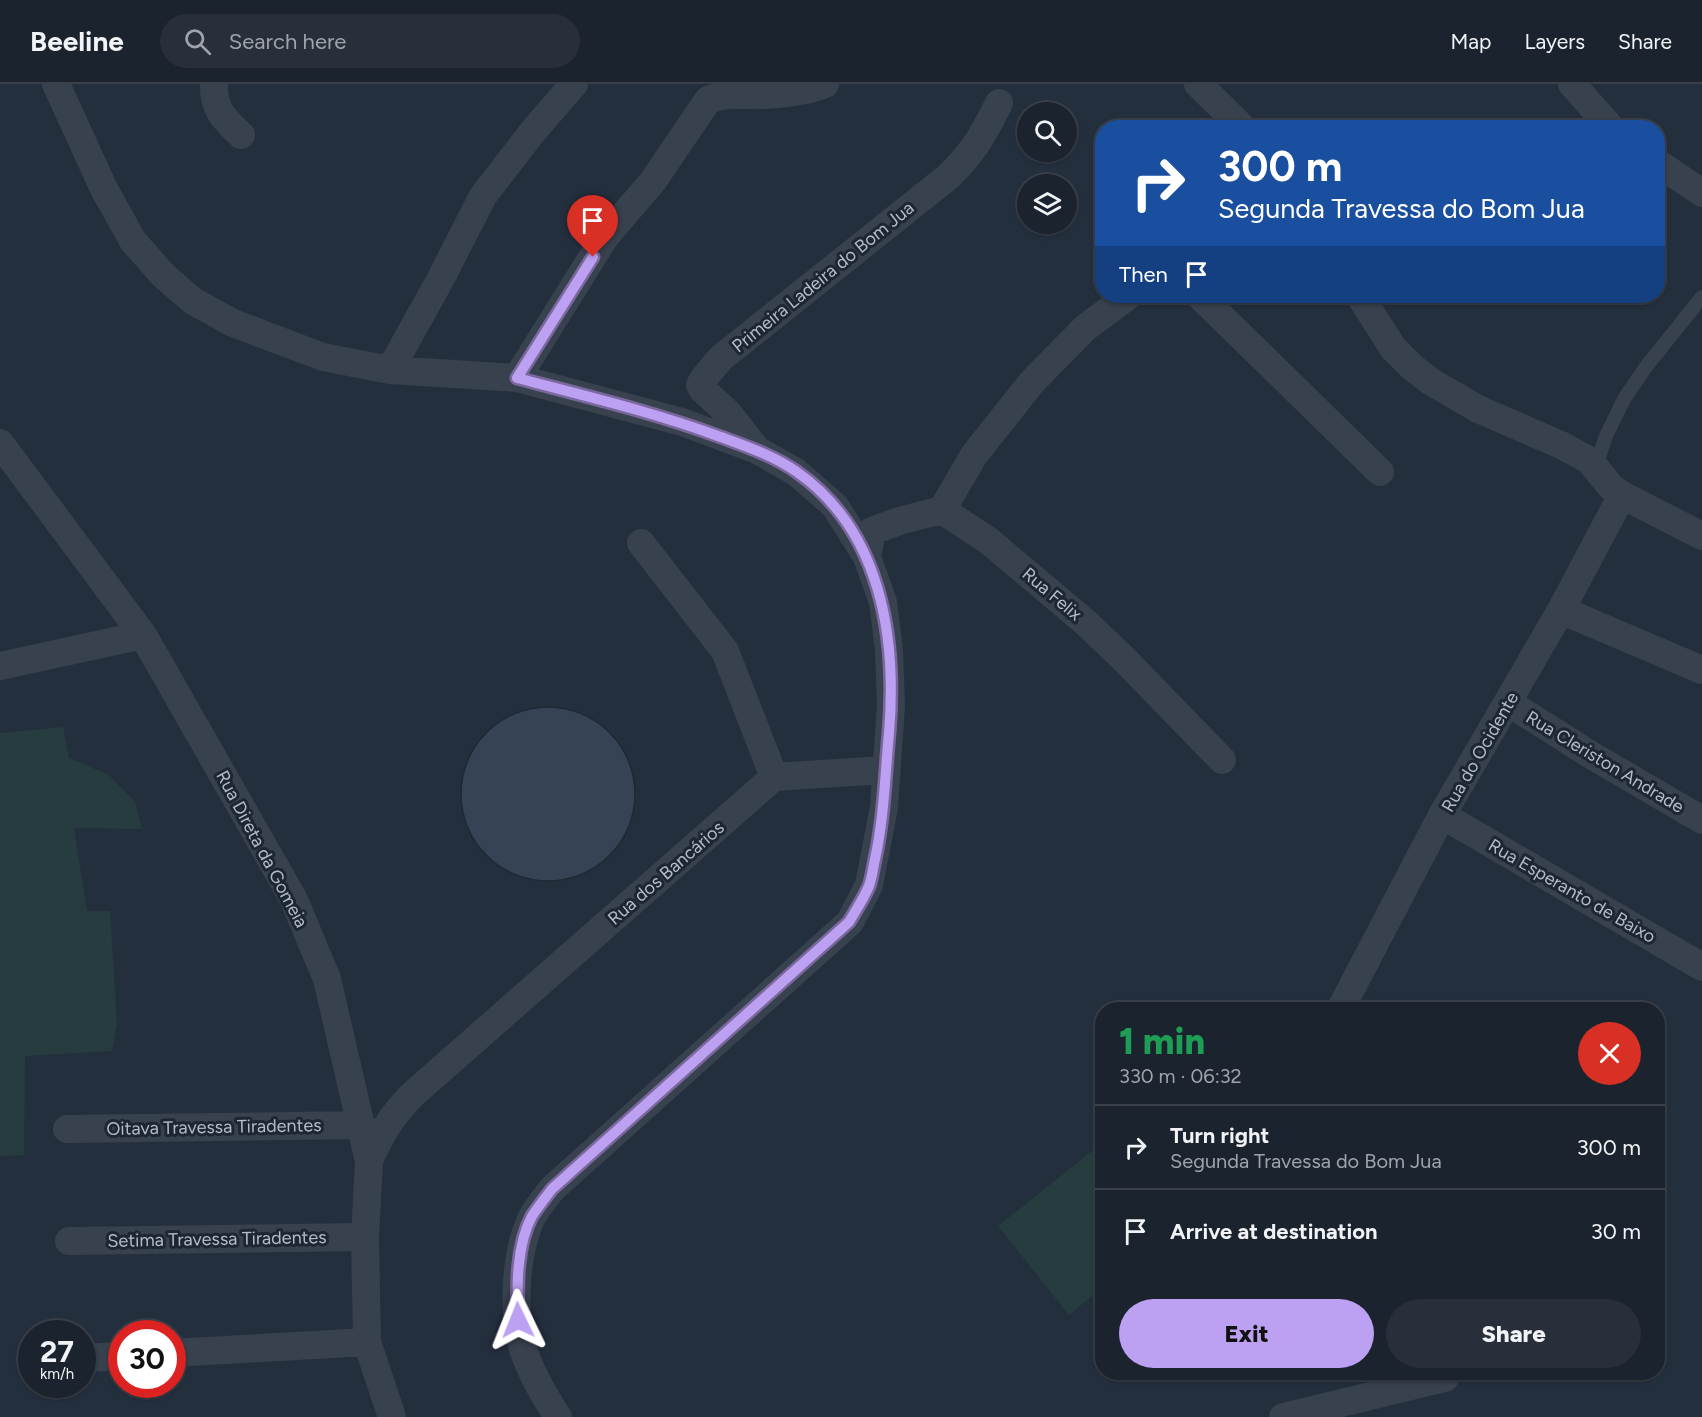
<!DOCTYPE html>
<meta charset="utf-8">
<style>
:root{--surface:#1b232e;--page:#282f3a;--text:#f1f3f6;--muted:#a0a4aa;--line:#39404a;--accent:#bca0f2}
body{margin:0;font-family:Figtree,sans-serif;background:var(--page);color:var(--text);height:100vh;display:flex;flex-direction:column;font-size:22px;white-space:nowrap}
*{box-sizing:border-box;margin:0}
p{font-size:20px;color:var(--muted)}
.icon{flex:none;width:33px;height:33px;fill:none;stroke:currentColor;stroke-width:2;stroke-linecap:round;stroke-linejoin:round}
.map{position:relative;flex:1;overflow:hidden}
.sheet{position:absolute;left:1095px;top:918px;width:570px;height:378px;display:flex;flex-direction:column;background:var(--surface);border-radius:24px;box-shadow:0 2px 4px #0004,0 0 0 2px var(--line)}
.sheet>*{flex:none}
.top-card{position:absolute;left:1095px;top:36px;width:570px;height:183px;border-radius:24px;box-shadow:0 2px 4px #0004,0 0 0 2px var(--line);background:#1a4fa0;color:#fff;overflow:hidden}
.controls{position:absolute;left:1017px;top:18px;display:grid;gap:12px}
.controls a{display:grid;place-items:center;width:60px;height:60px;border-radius:50%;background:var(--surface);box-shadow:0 2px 4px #0004,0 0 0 2px var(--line);font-size:30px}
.speed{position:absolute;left:18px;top:1236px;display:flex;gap:12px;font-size:30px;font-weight:700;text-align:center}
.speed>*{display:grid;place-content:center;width:78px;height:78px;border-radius:50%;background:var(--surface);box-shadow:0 2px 4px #0004,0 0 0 2px var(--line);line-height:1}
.speed small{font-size:15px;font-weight:400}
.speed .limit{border:9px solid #d22;background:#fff;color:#111}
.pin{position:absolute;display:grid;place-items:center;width:51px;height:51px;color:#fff;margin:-62px -26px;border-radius:50% 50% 50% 0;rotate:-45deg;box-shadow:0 0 6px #0007}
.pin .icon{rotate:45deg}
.me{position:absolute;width:66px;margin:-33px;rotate:358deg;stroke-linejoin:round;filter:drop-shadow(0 0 4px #0008)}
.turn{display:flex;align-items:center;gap:21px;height:126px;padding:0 24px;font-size:27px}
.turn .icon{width:78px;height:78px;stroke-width:2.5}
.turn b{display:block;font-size:42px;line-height:51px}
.then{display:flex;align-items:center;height:57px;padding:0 24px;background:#0003;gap:12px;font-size:22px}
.round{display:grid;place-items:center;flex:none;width:63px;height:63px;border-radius:32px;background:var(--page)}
.overview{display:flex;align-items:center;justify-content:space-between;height:102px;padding:0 24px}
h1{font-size:36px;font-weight:800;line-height:45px;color:#1e9e55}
.action{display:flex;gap:12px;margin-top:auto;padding:12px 24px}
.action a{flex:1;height:69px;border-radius:36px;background:var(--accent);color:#111;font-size:24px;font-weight:800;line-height:69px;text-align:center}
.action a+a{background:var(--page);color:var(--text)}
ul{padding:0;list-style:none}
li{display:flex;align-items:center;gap:18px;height:84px;padding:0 24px;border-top:2px solid var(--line)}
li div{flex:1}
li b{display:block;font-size:22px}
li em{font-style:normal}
header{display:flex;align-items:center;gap:36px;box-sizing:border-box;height:84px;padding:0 30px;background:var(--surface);border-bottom:2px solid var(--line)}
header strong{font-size:28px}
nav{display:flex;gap:33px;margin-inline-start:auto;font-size:21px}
.search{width:420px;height:54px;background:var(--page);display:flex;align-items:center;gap:15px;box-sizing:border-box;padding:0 21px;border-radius:33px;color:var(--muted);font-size:22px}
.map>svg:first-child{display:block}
</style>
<header>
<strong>Beeline</strong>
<div class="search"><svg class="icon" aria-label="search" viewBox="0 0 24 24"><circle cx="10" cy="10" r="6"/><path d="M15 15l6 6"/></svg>Search here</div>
<nav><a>Map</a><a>Layers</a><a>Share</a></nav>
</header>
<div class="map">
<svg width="1702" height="1333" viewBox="0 0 1702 1333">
<rect width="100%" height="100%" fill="#242f3e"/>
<path fill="#263c3f" d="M 63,643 L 69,674 L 109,691 L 135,718 L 142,745 L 74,744 L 87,827 L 110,827 L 117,939 L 112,967 L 25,972 L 24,1071 L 0,1072 L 0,649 Z
M 1102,1059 L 1102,1204 L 1069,1231 L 998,1142 Z"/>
<path fill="#364354" stroke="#1f2835" stroke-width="1.5" d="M461 710a87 87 0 1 1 174 0a87 87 0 1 1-174 0Z"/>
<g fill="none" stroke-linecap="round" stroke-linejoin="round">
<path stroke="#38414e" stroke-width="14" d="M 1595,385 L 1606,352 L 1624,315 L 1645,284 L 1702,213"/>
<path stroke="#38414e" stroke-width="28" d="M 56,0 L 104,105 L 133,157 L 163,191 L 193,217 L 233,239 L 323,273 L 390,286 L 517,294 L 682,338 L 757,366 L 796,388 L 835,422 L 867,473 L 883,518 L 889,566 L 891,622 L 884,723 L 869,801 L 850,838 L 552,1105 C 545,1114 536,1125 531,1135 C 514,1174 511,1237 527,1276 C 535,1296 546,1315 558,1333
M 214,0 C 213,25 224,35 241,51
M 1198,0 L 1243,44
M 1572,0 L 1611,44
M 1658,79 L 1702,109
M 1200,212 L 1380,388
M 1360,212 L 1393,264 L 1411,282 L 1430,297 L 1478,325 L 1561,361 L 1589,376 L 1611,403 L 1622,411 L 1702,452
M 390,286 L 440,196 L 483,112 L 534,46 L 574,0
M 517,294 L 605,153 L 653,97 L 708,16 C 727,8 744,12 764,11 C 784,10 807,8 825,0
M 0,359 L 143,551 L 294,816 L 327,895 L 369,1077 L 365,1153 L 367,1258 L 392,1333
M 757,366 L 729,330 L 703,306 L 700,301 L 704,294 L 721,274 L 949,92 C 975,66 983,51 999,19
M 942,426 L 974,371 L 1032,298 L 1085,244 L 1128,212
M 867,473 L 872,447 L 899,437 L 942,426 L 989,457 L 1085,538 L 1123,574 L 1222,676
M 1561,526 L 1702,586
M 0,582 L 143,551
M 1509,619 L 1591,671 L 1702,736
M 774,693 L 885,686
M 1442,731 L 1702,883
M 1340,926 L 1442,731 L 1561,526 L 1622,411
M 67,1045 L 362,1041
M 369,1077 C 381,1049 391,1033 412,1011 L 774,693 L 725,567 L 641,459
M 69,1157 L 365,1153
M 172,1269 L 367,1258
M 82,1274 L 122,1272
M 1283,1333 L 1445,1294"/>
</g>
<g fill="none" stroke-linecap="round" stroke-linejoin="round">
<defs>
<path id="route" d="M 518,1236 C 517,1203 516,1162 532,1132 C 538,1123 545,1114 552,1105 L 849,838 C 856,826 864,814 869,802 C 872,794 873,784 875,775 C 884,734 885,692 889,649 C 897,553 881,447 797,388 C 773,371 745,362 718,352 C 653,328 585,312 517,294 L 593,173"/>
</defs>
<use href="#route" stroke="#7a689d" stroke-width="15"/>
<use href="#route" stroke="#bca0f2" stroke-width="10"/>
</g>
<g text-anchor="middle" stroke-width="6" stroke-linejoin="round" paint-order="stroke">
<g font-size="18" fill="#b4bcc9" stroke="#1d2633">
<text transform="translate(823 193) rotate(-39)" y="6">Primeira Ladeira do Bom Jua</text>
<text transform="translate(1052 510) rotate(40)" y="6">Rua Felix</text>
<text transform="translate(1480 668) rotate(-60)" y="6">Rua do Ocidente</text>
<text transform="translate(1605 678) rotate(31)" y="6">Rua Cleriston Andrade</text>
<text transform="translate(262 765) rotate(62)" y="6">Rua Direta da Gomeia</text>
<text transform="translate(666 789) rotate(-41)" y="6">Rua dos Bancários</text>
<text transform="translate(1572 807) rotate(30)" y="6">Rua Esperanto de Baixo</text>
<text transform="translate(214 1043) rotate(-1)" y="6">Oitava Travessa Tiradentes</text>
<text transform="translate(217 1155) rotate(-1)" y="6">Setima Travessa Tiradentes</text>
</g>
</g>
</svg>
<div class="controls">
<a><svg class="icon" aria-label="search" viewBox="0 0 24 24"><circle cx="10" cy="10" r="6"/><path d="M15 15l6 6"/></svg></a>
<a><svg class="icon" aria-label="layers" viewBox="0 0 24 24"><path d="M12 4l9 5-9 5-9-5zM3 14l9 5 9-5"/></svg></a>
</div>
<div class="speed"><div>27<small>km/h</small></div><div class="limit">30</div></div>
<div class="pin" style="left:593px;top:173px;background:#d93025"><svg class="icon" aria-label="arrive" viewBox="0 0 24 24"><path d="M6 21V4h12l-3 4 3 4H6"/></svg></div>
<svg class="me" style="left:518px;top:1236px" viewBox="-20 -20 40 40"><path d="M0-17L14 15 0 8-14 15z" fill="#bca0f2" stroke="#fff" stroke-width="4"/></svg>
<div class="top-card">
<div class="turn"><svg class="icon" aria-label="right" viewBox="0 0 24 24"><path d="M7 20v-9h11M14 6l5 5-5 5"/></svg><div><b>300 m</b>Segunda Travessa do Bom Jua</div></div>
<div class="then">Then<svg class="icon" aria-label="arrive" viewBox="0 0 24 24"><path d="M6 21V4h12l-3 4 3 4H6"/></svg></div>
</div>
<section class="sheet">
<div class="overview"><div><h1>1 min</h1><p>330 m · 06:32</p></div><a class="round" style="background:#d93025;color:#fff"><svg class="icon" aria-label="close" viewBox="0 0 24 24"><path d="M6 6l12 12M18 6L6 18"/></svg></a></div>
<ul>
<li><svg class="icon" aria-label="right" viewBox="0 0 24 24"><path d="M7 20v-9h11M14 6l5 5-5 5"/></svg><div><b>Turn right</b><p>Segunda Travessa do Bom Jua</p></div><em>300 m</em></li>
<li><svg class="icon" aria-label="arrive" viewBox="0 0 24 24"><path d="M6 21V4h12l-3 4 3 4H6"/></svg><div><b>Arrive at destination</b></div><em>30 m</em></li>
</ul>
<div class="action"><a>Exit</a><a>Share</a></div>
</section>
</div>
